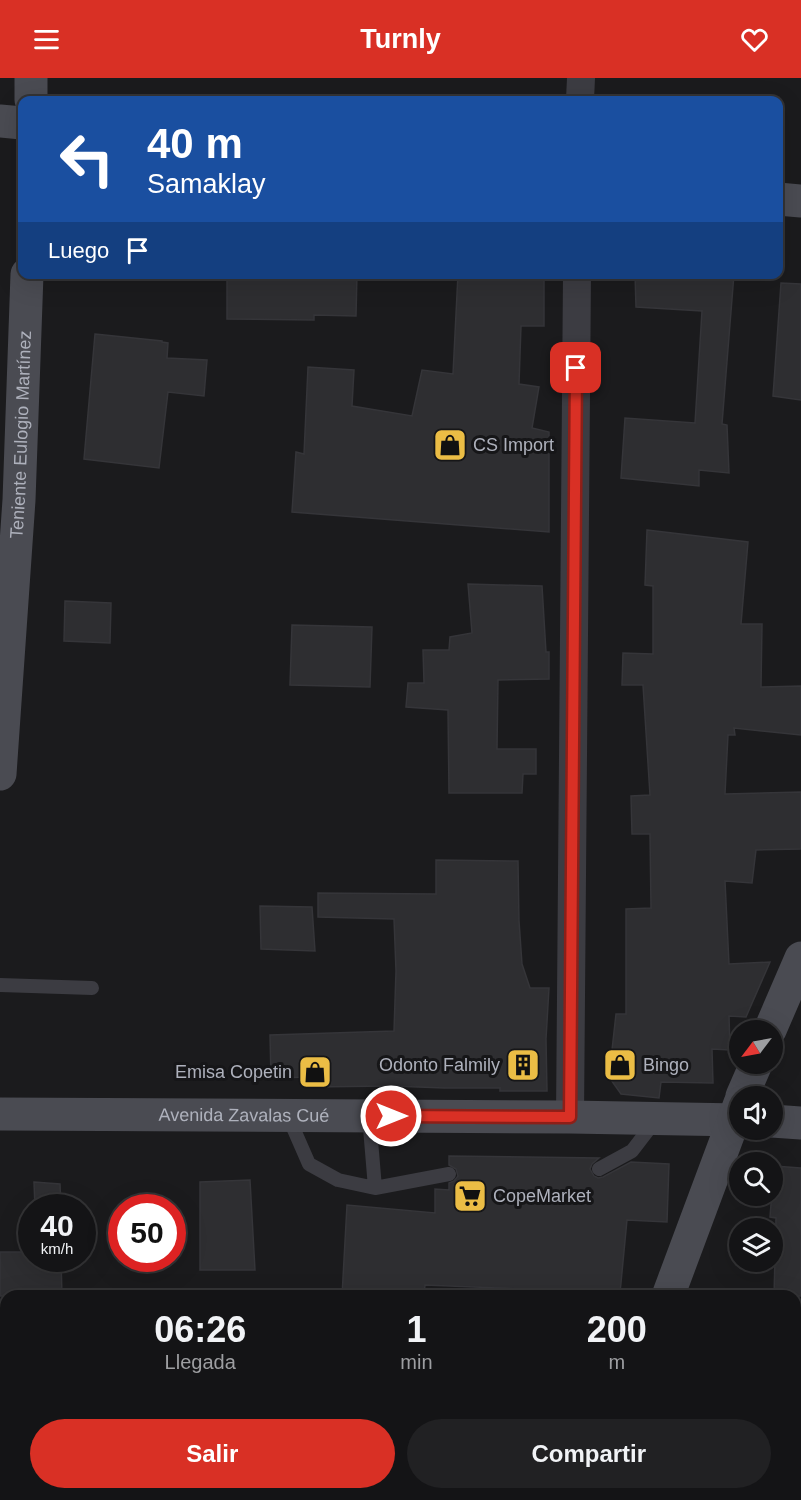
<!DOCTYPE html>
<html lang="es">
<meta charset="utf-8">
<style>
:root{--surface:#141416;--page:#212123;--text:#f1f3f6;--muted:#9d9ea1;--line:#333335;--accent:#d93025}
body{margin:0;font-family:Arial,sans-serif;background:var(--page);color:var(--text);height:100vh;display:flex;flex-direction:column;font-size:22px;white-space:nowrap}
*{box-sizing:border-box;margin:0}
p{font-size:20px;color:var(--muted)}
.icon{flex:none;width:33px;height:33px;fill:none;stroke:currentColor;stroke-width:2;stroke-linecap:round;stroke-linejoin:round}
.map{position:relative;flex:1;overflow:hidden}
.drawer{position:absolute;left:0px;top:1212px;width:801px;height:210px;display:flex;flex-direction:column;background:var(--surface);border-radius:18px 18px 0 0;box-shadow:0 6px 24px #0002,0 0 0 2px var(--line)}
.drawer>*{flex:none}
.top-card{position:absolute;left:18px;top:18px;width:765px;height:183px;border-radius:12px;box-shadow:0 6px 24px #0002,0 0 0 2px var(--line);background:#1a4fa0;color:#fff;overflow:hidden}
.needle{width:39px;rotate:238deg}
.buttons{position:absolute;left:729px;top:942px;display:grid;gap:12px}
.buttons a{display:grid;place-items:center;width:54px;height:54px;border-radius:50%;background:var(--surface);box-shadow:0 6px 24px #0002,0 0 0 2px var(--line);font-size:30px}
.speed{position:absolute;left:18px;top:1116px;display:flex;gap:12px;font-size:30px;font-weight:700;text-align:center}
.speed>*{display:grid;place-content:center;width:78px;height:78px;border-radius:50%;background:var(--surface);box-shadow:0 6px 24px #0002,0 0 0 2px var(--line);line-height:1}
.speed small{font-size:15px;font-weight:400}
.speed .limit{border:9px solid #d22;background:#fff;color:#111}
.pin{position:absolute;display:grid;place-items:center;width:51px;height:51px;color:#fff;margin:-26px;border-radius:12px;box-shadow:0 3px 9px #0006}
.me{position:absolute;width:66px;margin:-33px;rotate:90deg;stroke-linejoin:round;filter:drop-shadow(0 0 4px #0008)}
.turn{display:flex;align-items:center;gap:21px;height:126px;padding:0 30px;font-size:27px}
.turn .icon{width:78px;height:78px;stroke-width:2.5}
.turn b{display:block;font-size:42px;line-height:51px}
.then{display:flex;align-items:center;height:57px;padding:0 30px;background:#0003;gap:12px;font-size:22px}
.eta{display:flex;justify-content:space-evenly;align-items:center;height:102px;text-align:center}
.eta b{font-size:36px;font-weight:600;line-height:42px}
.button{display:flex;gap:12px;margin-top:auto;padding:12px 30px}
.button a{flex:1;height:69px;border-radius:36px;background:var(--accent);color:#fff;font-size:24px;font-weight:600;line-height:69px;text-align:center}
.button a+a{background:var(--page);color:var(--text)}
header{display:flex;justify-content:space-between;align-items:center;height:78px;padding:0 30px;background:var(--accent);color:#fff;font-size:27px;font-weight:600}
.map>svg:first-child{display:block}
</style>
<header><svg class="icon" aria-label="menu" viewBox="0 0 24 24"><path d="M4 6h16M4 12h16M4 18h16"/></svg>Turnly<svg class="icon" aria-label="heart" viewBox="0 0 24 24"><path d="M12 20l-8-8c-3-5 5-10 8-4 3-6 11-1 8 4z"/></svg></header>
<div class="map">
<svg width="801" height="1422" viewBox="0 0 801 1422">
<rect width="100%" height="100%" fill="#1b1b1d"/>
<path fill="#212822" d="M 795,1286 L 801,1289 L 801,1355 L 795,1348 Z"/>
<path fill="#2e2e31" stroke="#353539" stroke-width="1.5" d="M 227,196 L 357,196 L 356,238 L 314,237 L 314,242 L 227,241 Z
M 458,196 L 544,196 L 544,248 L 521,248 L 519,306 L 539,309 L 532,350 L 549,354 L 549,454 L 292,434 L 296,374 L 304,376 L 308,289 L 354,292 L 352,328 L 412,338 L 422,292 L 453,296 Z
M 635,196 L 734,196 L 722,346 L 727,347 L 729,395 L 699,392 L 699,408 L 621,400 L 625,340 L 695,345 L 702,233 L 636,229 Z
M 781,205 L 801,206 L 801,322 L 773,318 Z
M 95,256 L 162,263 L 162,264 L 168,265 L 167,280 L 207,282 L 204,318 L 168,314 L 159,390 L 84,381 Z
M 647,452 L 748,464 L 741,546 L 762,546 L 761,609 L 801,608 L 801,657 L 734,650 L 735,657 L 728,657 L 725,716 L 801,714 L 801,771 L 756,772 L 752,805 L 725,803 L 729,886 L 770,884 L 746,939 L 729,938 L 730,972 L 712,971 L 713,1005 L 661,1004 L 659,1020 L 621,1016 L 609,999 L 616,936 L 626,936 L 626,831 L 651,830 L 650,756 L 632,756 L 631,718 L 650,717 L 643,607 L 622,607 L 623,575 L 653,576 L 653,508 L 645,507 Z
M 468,506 L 542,508 L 546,574 L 549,574 L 549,601 L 498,602 L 497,671 L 536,671 L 536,696 L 523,696 L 522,715 L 449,715 L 448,632 L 406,629 L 408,605 L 424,605 L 423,572 L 449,572 L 450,559 L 472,555 Z
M 65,523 L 111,525 L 110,565 L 64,563 Z
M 292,547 L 372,549 L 370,609 L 290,607 Z
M 436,782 L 518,783 L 519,843 L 522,886 L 530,910 L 549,910 L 546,961 L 547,1013 L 500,1013 L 500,1010 L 445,1010 L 391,1008 L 310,1009 L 310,999 L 271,1000 L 270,957 L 394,953 L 396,893 L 394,841 L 318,839 L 318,815 L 436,816 Z
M 260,828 L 312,829 L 315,873 L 261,871 Z
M 449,1078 L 599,1080 L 592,1086 L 590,1091 L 594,1098 L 598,1100 L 603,1099 L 631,1084 L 669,1086 L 667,1144 L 627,1142 L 620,1215 L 425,1207 L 424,1218 L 342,1218 L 347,1127 L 435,1135 L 435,1111 L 449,1112 L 449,1105 L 454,1103 L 458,1098 L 456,1091 L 449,1087 Z
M 774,1088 L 801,1090 L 801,1218 L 774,1218 L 776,1140 L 770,1139 Z
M 250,1102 L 255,1192 L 200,1192 L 200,1104 Z
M 34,1104 L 60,1106 L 61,1130 L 35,1130 Z
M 0,1174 L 32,1174 L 32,1180 L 61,1180 L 62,1218 L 0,1218 Z"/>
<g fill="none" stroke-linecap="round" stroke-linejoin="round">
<path stroke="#3c3c42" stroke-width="14" d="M 0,907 L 92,910
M 288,1038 L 309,1086 L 338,1102 L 375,1110 L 449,1096
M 369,1038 L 375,1110
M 599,1091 L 632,1073 L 655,1043"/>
<path stroke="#3c3c42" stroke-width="28" d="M 580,22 L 581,0
M 570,1039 L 577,196"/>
<g stroke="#4a4b52" stroke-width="33">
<path d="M 31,0 L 31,22"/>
<path d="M 0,43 L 22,45"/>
<path d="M 778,121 L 801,123"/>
<path id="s1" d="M 0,696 L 19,422 L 27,196"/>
<path d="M 770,952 L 801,880"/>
<path d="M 742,1018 L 756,986"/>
<path id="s2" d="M 0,1036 L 570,1039 L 740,1042"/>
<path d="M 772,1043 L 801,1045"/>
<path d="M 668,1218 L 740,1025"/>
<path d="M 594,1422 L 596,1416"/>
</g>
</g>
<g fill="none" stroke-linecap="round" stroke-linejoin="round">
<defs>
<path id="route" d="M 391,1038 L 570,1039 L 576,290"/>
</defs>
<use href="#route" stroke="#8d1f18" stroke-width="15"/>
<use href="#route" stroke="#d93025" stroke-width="10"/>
</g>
<defs>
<symbol id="shop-square" viewBox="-11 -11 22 22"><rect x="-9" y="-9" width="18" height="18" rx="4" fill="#ebbd45" stroke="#161618"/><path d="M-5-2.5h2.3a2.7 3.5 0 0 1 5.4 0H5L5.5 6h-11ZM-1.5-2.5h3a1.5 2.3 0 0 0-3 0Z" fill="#111"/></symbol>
<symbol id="building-square" viewBox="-11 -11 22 22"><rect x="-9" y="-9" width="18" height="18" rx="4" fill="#ebbd45" stroke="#161618"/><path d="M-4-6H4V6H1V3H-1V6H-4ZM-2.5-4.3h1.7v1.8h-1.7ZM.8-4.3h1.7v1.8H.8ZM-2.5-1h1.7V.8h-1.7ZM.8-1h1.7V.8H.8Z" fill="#111"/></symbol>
<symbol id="supermarket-square" viewBox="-11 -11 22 22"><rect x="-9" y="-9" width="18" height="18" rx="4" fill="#ebbd45" stroke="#161618"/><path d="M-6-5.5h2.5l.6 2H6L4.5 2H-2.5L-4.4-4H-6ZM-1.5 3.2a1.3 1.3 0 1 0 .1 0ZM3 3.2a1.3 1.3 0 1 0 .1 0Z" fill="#111"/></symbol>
</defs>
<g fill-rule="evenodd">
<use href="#shop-square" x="431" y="348" width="38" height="38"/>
<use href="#building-square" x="504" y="968" width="38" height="38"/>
<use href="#shop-square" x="601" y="968" width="38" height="38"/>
<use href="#shop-square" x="296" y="975" width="38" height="38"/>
<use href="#supermarket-square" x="451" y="1099" width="38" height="38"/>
</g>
<g text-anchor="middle" stroke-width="6" stroke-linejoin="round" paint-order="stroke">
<g font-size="18" fill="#aeb1bc" stroke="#161618">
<text dy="6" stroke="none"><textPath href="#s1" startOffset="340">Teniente Eulogio Martínez</textPath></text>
<text dy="6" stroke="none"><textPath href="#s2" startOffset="244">Avenida Zavalas Cué</textPath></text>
</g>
<g font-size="18" fill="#aeb1bc" stroke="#161618" text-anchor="start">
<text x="473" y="373">CS Import</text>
<text x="500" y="993" text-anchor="end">Odonto Falmily</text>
<text x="643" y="993">Bingo</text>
<text x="292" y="1000" text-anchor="end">Emisa Copetin</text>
<text x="493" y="1124">CopeMarket</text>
</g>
</g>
</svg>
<div class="buttons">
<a><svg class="needle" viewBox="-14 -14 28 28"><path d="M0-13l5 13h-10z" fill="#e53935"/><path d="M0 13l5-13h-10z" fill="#9d9ea1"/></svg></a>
<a><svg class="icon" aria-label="sound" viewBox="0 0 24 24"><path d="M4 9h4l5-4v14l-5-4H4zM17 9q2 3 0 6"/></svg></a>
<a><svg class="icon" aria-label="search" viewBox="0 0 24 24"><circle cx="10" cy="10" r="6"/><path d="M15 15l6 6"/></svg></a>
<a><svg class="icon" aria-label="layers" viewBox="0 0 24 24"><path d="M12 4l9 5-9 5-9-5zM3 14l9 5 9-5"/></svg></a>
</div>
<div class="speed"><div>40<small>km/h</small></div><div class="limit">50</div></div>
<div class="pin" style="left:576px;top:290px;background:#d93025"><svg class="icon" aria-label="arrive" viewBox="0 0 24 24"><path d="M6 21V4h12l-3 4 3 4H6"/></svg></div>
<svg class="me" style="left:391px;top:1038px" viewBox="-20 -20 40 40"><circle r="17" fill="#d93025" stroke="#fff" stroke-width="3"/><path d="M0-11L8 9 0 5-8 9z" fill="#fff"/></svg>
<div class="top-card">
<div class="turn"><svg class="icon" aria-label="left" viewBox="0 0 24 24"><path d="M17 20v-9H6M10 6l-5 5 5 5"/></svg><div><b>40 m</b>Samaklay</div></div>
<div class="then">Luego<svg class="icon" aria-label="arrive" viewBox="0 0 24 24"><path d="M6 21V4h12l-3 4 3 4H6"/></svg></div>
</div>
<section class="drawer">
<div class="eta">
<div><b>06:26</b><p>Llegada</p></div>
<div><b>1</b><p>min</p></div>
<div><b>200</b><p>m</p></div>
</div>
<div class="button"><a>Salir</a><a>Compartir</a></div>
</section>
</div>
